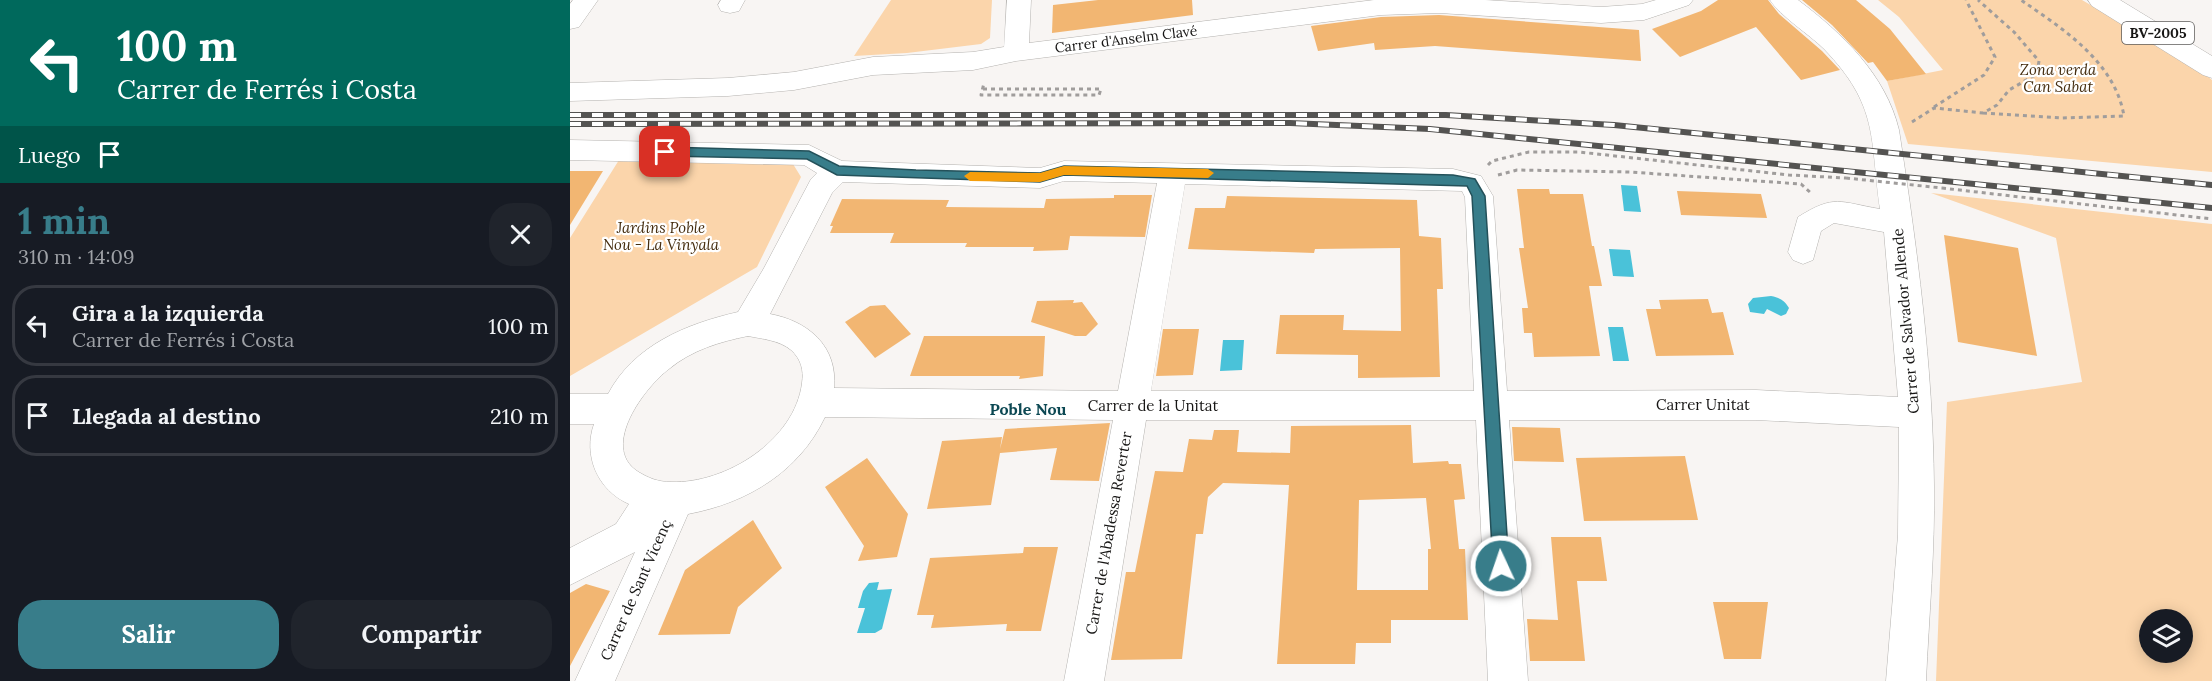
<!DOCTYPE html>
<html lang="es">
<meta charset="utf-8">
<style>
:root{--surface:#171b24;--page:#20242c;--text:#f1f3f6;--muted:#9ea1a6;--line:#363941;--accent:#387d8a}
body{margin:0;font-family:Lora,serif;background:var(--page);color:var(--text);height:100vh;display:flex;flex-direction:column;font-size:22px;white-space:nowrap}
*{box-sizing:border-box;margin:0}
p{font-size:20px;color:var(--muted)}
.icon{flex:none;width:33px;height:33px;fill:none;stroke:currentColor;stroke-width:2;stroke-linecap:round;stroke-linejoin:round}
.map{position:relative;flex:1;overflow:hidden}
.side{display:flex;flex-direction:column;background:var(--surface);width:570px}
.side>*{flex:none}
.hud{background:#00695c;color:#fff;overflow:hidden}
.buttons{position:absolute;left:1569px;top:609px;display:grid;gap:12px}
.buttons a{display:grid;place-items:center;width:54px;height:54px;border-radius:50%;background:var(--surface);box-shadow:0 3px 15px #0003;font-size:30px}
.pin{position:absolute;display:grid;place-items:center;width:51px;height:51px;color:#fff;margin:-26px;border-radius:12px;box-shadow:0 3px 9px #0006}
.me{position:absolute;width:66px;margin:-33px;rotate:357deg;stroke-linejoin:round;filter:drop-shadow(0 0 4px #0008)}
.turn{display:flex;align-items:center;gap:21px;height:126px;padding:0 18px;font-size:27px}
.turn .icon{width:78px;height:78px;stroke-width:2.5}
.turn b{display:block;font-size:42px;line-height:51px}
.then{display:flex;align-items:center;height:57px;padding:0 18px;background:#0003;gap:12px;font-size:22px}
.round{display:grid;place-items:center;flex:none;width:63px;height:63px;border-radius:24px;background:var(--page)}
.head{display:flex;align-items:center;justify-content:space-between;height:102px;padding:0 18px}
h1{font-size:36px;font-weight:700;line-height:45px;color:var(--accent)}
.cta{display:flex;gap:12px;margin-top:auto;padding:12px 18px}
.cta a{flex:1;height:69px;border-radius:24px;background:var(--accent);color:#fff;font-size:24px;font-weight:700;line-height:69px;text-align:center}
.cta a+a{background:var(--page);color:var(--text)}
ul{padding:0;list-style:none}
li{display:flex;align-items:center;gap:18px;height:81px;margin:0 12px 9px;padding:0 6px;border:3px solid var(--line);border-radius:24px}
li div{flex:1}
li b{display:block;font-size:22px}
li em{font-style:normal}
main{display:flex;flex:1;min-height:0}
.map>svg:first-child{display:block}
</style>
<main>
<section class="side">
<div class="hud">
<div class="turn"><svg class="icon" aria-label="left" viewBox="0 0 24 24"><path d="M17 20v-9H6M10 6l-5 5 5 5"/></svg><div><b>100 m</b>Carrer de Ferrés i Costa</div></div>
<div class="then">Luego<svg class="icon" aria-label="arrive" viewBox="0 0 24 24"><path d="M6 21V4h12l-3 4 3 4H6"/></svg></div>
</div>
<div class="head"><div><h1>1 min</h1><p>310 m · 14:09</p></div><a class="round"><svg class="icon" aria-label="close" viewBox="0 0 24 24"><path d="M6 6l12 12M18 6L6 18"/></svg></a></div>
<ul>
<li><svg class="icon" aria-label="left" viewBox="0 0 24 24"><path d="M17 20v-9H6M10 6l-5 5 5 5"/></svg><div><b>Gira a la izquierda</b><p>Carrer de Ferrés i Costa</p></div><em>100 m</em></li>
<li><svg class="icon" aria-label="arrive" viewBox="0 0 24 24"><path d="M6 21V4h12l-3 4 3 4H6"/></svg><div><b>Llegada al destino</b></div><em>210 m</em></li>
</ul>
<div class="cta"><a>Salir</a><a>Compartir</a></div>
</section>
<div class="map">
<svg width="1642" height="681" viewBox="0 0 1642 681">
<rect width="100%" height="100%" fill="#f8f5f3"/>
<path fill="#fbd5ab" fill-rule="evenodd" d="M 321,0 L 422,0 L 420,38 L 411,44 L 337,53 L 284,56 Z
M 1308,0 L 1512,0 L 1627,67 L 1642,80 L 1642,172 L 1338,144 L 1317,81 L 1373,70 L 1329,17 Z
M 49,160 L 223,164 L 231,177 L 187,267 L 0,376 L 0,238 Z
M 1361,193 L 1642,224 L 1642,681 L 1366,681 L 1377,402 L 1512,382 L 1486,238 ZM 1580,620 L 1612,620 L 1612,652 L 1580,652 Z"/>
<path fill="#4ac2d9" d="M 1051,185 L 1067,186 L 1071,212 L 1054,211 Z
M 1039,249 L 1060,250 L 1064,277 L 1043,276 Z
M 1201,296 C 1210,298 1214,300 1219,308 L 1216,314 L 1211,316 L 1197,309 L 1194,314 L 1180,312 L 1178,304 L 1183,298 Z
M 1038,327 L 1053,327 L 1059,361 L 1043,361 Z
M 653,340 L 674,340 L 672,370 L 650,371 Z
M 309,582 L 307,590 L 322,589 L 312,629 L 305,633 L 287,633 L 295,608 L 288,608 L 293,591 L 299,583 Z"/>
<path fill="#f2b672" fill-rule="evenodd" d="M 528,0 L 622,0 L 623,15 L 482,33 L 483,5 Z
M 1148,0 L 1198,0 L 1209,14 L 1252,51 L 1270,70 L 1231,80 L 1186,27 L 1110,57 L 1082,29 L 1131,11 Z
M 1232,0 L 1286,0 L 1320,29 L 1356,74 L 1317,81 L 1303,62 L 1298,63 L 1262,25 Z
M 869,15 L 1069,30 L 1071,61 L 865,46 L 805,50 L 804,43 L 748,51 L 741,26 L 811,17 Z
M 0,171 L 33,171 L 0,225 Z
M 947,189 L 979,189 L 980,194 L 1013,194 L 1022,246 L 1024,246 L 1032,286 L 1019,286 L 1030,356 L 964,357 L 962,333 L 954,333 L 952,308 L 958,308 L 949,248 L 954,248 Z
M 1107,191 L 1191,194 L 1197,218 L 1111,215 Z
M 544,195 L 582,195 L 575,237 L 500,236 L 498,250 L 463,251 L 464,247 L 395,247 L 397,243 L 320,243 L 324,233 L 260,233 L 263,226 L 260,226 L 272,199 L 379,200 L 376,207 L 474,208 L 476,199 L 544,198 Z
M 657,196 L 847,200 L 849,236 L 871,238 L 873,289 L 867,289 L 870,377 L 788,378 L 788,355 L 706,354 L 710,315 L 774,315 L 773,330 L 831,331 L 830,248 L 745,249 L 744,253 L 618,249 L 625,208 L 655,208 Z
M 1374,235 L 1448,248 L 1467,356 L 1388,342 Z
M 1138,299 L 1142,313 L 1153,312 L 1164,355 L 1086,356 L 1076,309 L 1091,309 L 1089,300 Z
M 504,300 L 503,303 L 512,302 L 528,324 L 516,336 L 505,336 L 461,322 L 467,301 Z
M 315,305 L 341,334 L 305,358 L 275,322 L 300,306 Z
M 593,329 L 629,329 L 623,375 L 586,376 Z
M 354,336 L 475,336 L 473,376 L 449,379 L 450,376 L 340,376 Z
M 540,423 L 529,481 L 480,480 L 487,448 L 430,453 L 421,505 L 357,509 L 372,441 L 432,437 L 430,449 L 435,429 Z
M 841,425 L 843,463 L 878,461 L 879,464 L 891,464 L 895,499 L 884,500 L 889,549 L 895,549 L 898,620 L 821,620 L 821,643 L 786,643 L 785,664 L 707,664 L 719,485 L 653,483 L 638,497 L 633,534 L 626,534 L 612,659 L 541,660 L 556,572 L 565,572 L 585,471 L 613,472 L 619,439 L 642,440 L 644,430 L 669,430 L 667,452 L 720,453 L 721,426 ZM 856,498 L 861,549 L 858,549 L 858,590 L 787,590 L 789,500 Z
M 942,427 L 990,428 L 994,462 L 944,461 Z
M 1115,456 L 1128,520 L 1014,521 L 1006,458 Z
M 297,458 L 338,514 L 327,557 L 288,561 L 294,546 L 255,487 Z
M 183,520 L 212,568 L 168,607 L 160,634 L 88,635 L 115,570 Z
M 981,537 L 1031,537 L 1037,581 L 1007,581 L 1015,661 L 960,661 L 957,619 L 988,620 Z
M 454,547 L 488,547 L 471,631 L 436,631 L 437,624 L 361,628 L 364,615 L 347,615 L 360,558 L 453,553 Z
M 16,584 L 40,591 L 0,666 L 0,593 Z
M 1143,602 L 1198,602 L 1191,659 L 1154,659 Z"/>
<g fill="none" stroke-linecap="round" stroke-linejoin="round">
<defs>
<path id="minor" d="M 3,0 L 28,0 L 9,27 L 0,29 L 0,4 Z
M 151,0 L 175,0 L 169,11 L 160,13 L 151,11 L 148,5 Z
M 437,0 L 461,0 L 459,43 L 804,0 L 915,0 L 1031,7 L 1072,4 L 1086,0 L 1123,0 L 1119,5 L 1074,20 L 1031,23 L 869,13 L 811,15 L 446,61 L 403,70 L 303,75 L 224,90 L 158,96 L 0,101 L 0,83 L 158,78 L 224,72 L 303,57 L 403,52 L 434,47 Z
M 1200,0 L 1228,0 C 1272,33 1316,75 1329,130 C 1347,247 1363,366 1364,486 C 1365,551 1359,616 1356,681 L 1316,681 L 1328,535 L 1329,427 L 1186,420 L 939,420 L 958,681 L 918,681 L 906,420 L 576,420 L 534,681 L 494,681 L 543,420 L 255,417 C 229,472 177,503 118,514 L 45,681 L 5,681 L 65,552 L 0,585 L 0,548 L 46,524 L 59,504 C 27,490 13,455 24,424 L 0,424 L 0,394 L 38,394 C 64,345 116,324 168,312 L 194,268 L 241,179 L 247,173 L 234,165 L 0,160 L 0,140 L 239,145 L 272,161 L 470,168 L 494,161 L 883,169 L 911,176 L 923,196 L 937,391 L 1186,390 L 1328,397 L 1314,232 L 1264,223 L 1251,231 L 1243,260 L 1233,264 L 1223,260 L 1218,252 L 1228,217 C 1265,194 1269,202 1310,209 C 1300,138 1309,106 1254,49 C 1239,34 1211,17 1200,0 ZM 494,181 L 587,183 L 548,391 L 264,388 C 268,346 238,321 200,314 L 262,193 L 273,182 L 470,188 ZM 615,184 L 892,191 L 895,197 L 904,391 L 581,391 ZM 178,336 C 192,339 209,340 221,350 C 231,359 234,370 232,383 C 225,440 156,484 101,482 C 88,482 78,478 67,471 C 30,446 75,387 99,369 C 122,350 149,342 178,336 Z"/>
<path id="major" d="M 1518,0 L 1550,0 L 1642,56 L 1642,78 L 1633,75 L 1522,6 Z"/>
</defs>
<use href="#minor" stroke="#b4b2af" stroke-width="1"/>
<use href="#major" stroke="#b4b2af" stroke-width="1"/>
<path stroke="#a09d9c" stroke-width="3" stroke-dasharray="4 4" stroke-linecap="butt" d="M 413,89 L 531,89 L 529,95 L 411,95 L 414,83
M 1364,107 L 1414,75 L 1425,57 L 1396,0
M 1413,113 L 1492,118 L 1554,116 C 1545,62 1493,29 1451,0
M 1342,122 L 1364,108 L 1413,113 L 1427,105 L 1439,90 L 1467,74 L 1469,61 L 1444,32 L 1408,0
M 918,165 L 922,161 L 959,152 L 1009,152 L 1219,175 L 1276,178
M 928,175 L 947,170 L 1060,172 L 1231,184 L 1242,194
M 1372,188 L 1642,219"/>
<use href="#minor" fill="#fff" fill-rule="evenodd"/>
<use href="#major" fill="#fff" fill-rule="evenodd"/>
<defs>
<path id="rail" d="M 0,115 L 876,115 L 1044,125 L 1642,185
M 0,124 L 720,123 L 860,129 L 1642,208"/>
</defs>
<use href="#rail" stroke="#545351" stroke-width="6"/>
<use href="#rail" stroke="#fff" stroke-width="4" stroke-dasharray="11" stroke-linecap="butt"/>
<path stroke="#a09d9c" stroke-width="3" stroke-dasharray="4 4" stroke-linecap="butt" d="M 1276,178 L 1372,188"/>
</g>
<path fill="#387d8a" stroke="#24515a" stroke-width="1.5" d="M 95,147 L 239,151 L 269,166 L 346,170 L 470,173 L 494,166 L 883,175 L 905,179 L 915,196 L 939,566 L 937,571 L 931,574 L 926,571 L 923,566 L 902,196 L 897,186 L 494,175 L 470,182 L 267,175 L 237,159 L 95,156 L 89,152 Z"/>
<path fill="#f59e0b" d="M 494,166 L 638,169 L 644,173 L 638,178 L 494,175 L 470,182 L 400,181 L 394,176 L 400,172 L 470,173 Z"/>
<g text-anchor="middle" stroke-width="4.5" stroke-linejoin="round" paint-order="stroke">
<rect fill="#fff" stroke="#5d5c5b" stroke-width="1.5" x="1552" y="22" width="72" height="22" rx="4.5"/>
<g font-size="14" font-weight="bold" fill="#171615">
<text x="1588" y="38">BV-2005</text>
</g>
<g font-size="14" fill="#171615" stroke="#fff">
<text transform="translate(556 39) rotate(-7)" y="5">Carrer d'Anselm Clavé</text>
</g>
<g font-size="15" font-style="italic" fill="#452d0f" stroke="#fff">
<text x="1488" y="75">Zona verda<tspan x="1488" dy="17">Can Sabat</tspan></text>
<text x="91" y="233">Jardins Poble<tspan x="91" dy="17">Nou - La Vinyala</tspan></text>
</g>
<g font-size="15" fill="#171615" stroke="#fff">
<text transform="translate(1336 321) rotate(-95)" y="5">Carrer de Salvador Allende</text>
<text x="1133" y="410">Carrer Unitat</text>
<text x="583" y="411">Carrer de la Unitat</text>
<text transform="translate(539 533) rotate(-80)" y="5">Carrer de l'Abadessa Reverter</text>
<text transform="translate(66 590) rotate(-66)" y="5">Carrer de Sant Vicenç</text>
</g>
<g font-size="16" font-weight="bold" fill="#0c4853" stroke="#fff">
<text x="458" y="415">Poble Nou</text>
</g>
</g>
</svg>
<div class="buttons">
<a><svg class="icon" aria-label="layers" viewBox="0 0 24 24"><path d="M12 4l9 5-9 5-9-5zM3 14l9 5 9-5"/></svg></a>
</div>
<div class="pin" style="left:95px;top:152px;background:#d93025"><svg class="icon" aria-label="arrive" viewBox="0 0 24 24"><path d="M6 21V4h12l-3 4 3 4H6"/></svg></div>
<svg class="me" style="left:931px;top:566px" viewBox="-20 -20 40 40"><circle r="17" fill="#387d8a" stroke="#fff" stroke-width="3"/><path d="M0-11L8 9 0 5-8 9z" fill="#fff"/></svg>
</div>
</main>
